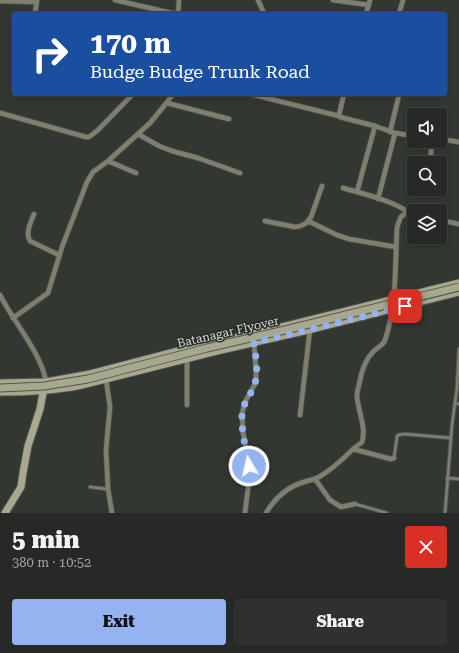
<!DOCTYPE html>
<meta charset="utf-8">
<style>
:root{--surface:#262926;--page:#2e312e;--text:#f1f3f6;--muted:#a4a6a7;--line:#424543;--accent:#95b2f1}
body{margin:0;font-family:"Roboto Serif",serif;background:var(--page);color:var(--text);height:100vh;display:flex;flex-direction:column;font-size:15px;white-space:nowrap}
*{box-sizing:border-box;margin:0}
p{font-size:13px;color:var(--muted)}
.icon{flex:none;width:22px;height:22px;fill:none;stroke:currentColor;stroke-width:2;stroke-linecap:round;stroke-linejoin:round}
.map{position:relative;height:513px;overflow:hidden}
.details{display:flex;flex-direction:column;background:var(--surface);flex:1}
.details>*{flex:none}
.hud{position:absolute;left:12px;top:12px;width:435px;height:84px;border-radius:4px;box-shadow:0 2px 6px #0003,0 0 0 1px var(--line);background:#1a4fa0;color:#fff;overflow:hidden}
.tools{position:absolute;left:407px;top:108px;display:grid;gap:8px}
.tools a{display:grid;place-items:center;width:40px;height:40px;border-radius:4px;background:var(--surface);box-shadow:0 2px 6px #0003,0 0 0 1px var(--line);font-size:20px}
.pin{position:absolute;display:grid;place-items:center;width:34px;height:34px;color:#fff;margin:-17px;border-radius:8px;box-shadow:0 2px 6px #0006}
.me{position:absolute;width:44px;margin:-22px;rotate:351deg;stroke-linejoin:round;filter:drop-shadow(0 0 3px #0008)}
.turn{display:flex;align-items:center;gap:14px;height:84px;padding:0 12px;font-size:18px}
.turn .icon{width:52px;height:52px;stroke-width:2.5}
.turn b{display:block;font-size:28px;line-height:34px}
.round{display:grid;place-items:center;flex:none;width:42px;height:42px;border-radius:4px;background:var(--page)}
.headline{display:flex;align-items:center;justify-content:space-between;height:68px;padding:0 12px}
h1{font-size:24px;font-weight:800;line-height:30px}
.cta{display:flex;gap:8px;margin-top:auto;padding:8px 12px}
.cta a{flex:1;height:46px;border-radius:4px;background:var(--accent);color:#111;font-size:16px;font-weight:800;line-height:46px;text-align:center}
.cta a+a{background:var(--page);color:var(--text)}
.map>svg:first-child{display:block}
</style>
<div class="map">
<svg width="459" height="513" viewBox="0 0 459 513">
<rect width="100%" height="100%" fill="#333732"/>
<g fill="none" stroke-linecap="round" stroke-linejoin="round">
<defs>
<path id="lane" d="M 455,403 L 459,404
M 394,458 L 397,437 L 398,435 L 405,434 L 451,438
M 447,478 L 459,479
M 90,487 L 107,489
M 355,504 L 387,513
M 445,513 L 452,425 L 457,388 L 459,349"/>
<path id="street" d="M 115,0 L 176,14
M 258,0 L 263,11 L 263,14
M 333,0 L 369,5
M 0,1 L 37,2
M 35,14 L 37,0
M 178,14 L 179,0
M 366,14 L 370,0
M 399,14 L 403,0
M 250,94 L 339,116
M 344,94 L 339,115 L 340,117 L 375,126 L 395,133 L 414,136
M 167,103 L 229,119
M 0,113 L 86,137 L 89,137 L 98,130 L 133,94
M 390,132 L 399,95
M 138,134 L 159,146 L 172,151 L 198,158 L 240,173
M 440,139 L 459,142
M 108,161 L 136,173
M 430,163 L 432,141
M 343,188 C 364,194 391,200 410,213
M 357,192 L 375,126
M 378,199 L 395,133
M 34,214 C 31,222 25,233 30,241 L 59,255
M 440,220 L 459,224
M 265,221 L 295,227 C 303,227 305,222 310,222 L 337,235 L 349,239 L 396,247
M 307,222 L 311,217 L 322,186
M 0,295 C 13,321 42,354 46,382
M 13,318 L 48,293 L 62,247 L 87,182 L 93,172 L 108,161 L 150,123 L 164,106 L 173,94
M 106,379 L 110,407 L 106,450 L 108,489 L 112,513
M 187,405 L 187,358
M 300,415 L 310,329
M 353,449 L 391,459 L 394,458
M 315,479 L 330,500 L 341,507 L 355,504
M 245,513 L 250,472 L 243,432 L 242,414 L 245,402 L 256,382 L 256,371 L 254,343
M 266,513 C 275,498 287,487 304,482 C 309,480 314,480 319,477 C 331,470 342,460 352,450 C 355,447 359,445 362,442 C 366,429 360,416 358,403 C 356,397 357,391 359,385 C 361,373 364,361 373,352 C 377,347 383,346 385,340 C 397,305 395,264 397,228 C 400,217 401,212 414,214"/>
<path id="secondary" d="M 0,383 L 46,382 L 90,374 L 182,350 L 290,325 L 459,283
M 0,392 C 28,392 54,391 82,385 L 217,351 L 304,331 L 459,292
M 5,513 L 21,487 L 23,473 L 28,446 L 40,409 L 44,388"/>
</defs>
<use href="#lane" stroke="#515450" stroke-width="4.5"/>
<use href="#street" stroke="#515450" stroke-width="6"/>
<use href="#secondary" stroke="#515450" stroke-width="9"/>
<use href="#lane" stroke="#7e7f6e" stroke-width="2.5"/>
<use href="#street" stroke="#7e7f6e" stroke-width="4.5"/>
<use href="#secondary" stroke="#a7a88d" stroke-width="7"/>
<defs>
<path id="secondary-bridge" d="M 0,388 L 44,386 L 88,379 L 207,348 L 285,330 L 459,287"/>
</defs>
<use href="#secondary-bridge" stroke="#515450" stroke-width="9" stroke-linecap="butt"/>
<use href="#secondary-bridge" stroke="#a7a88d" stroke-width="7"/>
</g>
<g fill="none" stroke-linecap="round" stroke-linejoin="round">
<path stroke="#95b2f1" stroke-width="7" stroke-dasharray="0 12.6" d="M 249,466 C 246,449 241,431 242,414 C 243,402 252,394 255,383 C 259,370 255,355 254,342 L 304,331 L 405,306"/>
</g>
<g text-anchor="middle" stroke-width="3" stroke-linejoin="round" paint-order="stroke">
<g font-size="12" fill="#d7dad6" stroke="#292d28">
<text transform="translate(228 332) rotate(-13)" y="4">Batanagar Flyover</text>
</g>
</g>
</svg>
<div class="tools">
<a><svg class="icon" aria-label="sound" viewBox="0 0 24 24"><path d="M4 9h4l5-4v14l-5-4H4zM17 9q2 3 0 6"/></svg></a>
<a><svg class="icon" aria-label="search" viewBox="0 0 24 24"><circle cx="10" cy="10" r="6"/><path d="M15 15l6 6"/></svg></a>
<a><svg class="icon" aria-label="layers" viewBox="0 0 24 24"><path d="M12 4l9 5-9 5-9-5zM3 14l9 5 9-5"/></svg></a>
</div>
<div class="pin" style="left:405px;top:306px;background:#d93025"><svg class="icon" aria-label="arrive" viewBox="0 0 24 24"><path d="M6 21V4h12l-3 4 3 4H6"/></svg></div>
<svg class="me" style="left:249px;top:466px" viewBox="-20 -20 40 40"><circle r="17" fill="#95b2f1" stroke="#fff" stroke-width="3"/><path d="M0-11L8 9 0 5-8 9z" fill="#fff"/></svg>
<div class="hud">
<div class="turn"><svg class="icon" aria-label="right" viewBox="0 0 24 24"><path d="M7 20v-9h11M14 6l5 5-5 5"/></svg><div><b>170 m</b>Budge Budge Trunk Road</div></div>
</div>
</div>
<section class="details">
<div class="headline"><div><h1>5 min</h1><p>380 m · 10:52</p></div><a class="round" style="background:#d93025;color:#fff"><svg class="icon" aria-label="close" viewBox="0 0 24 24"><path d="M6 6l12 12M18 6L6 18"/></svg></a></div>
<div class="cta"><a>Exit</a><a>Share</a></div>
</section>
